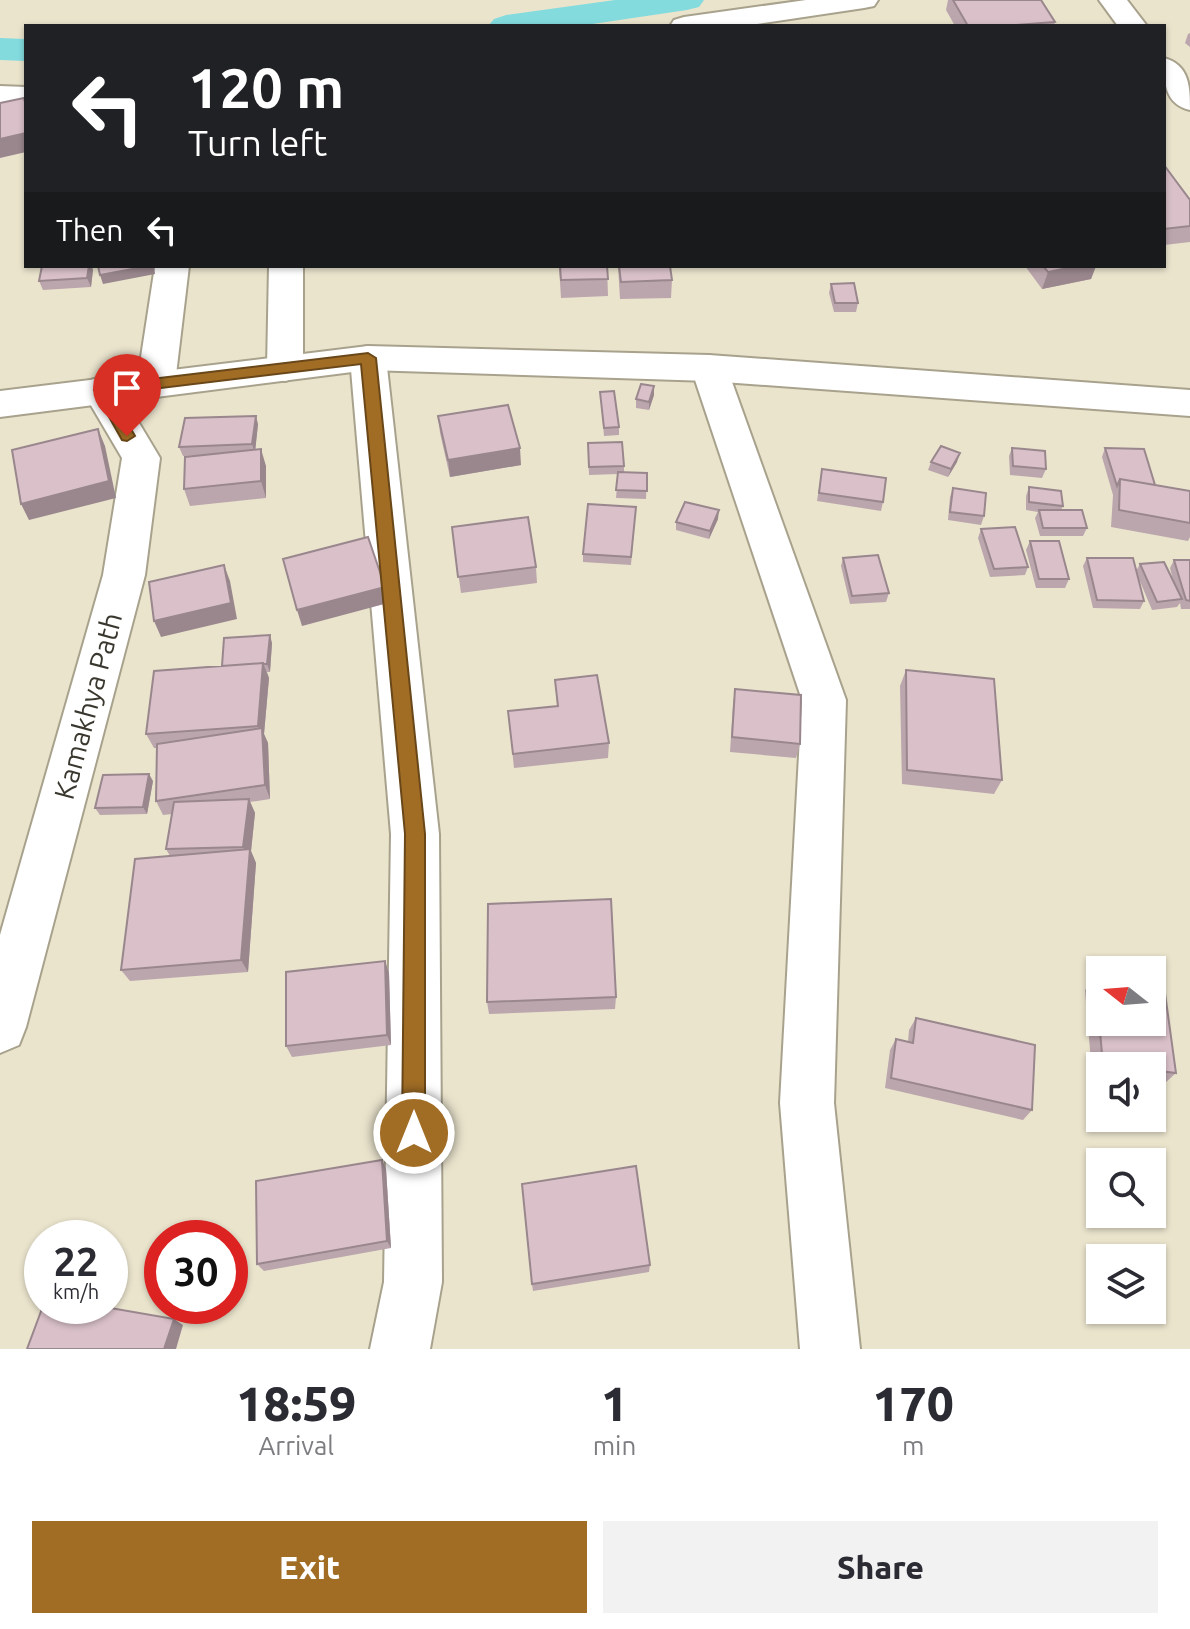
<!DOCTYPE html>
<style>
:root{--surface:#fff;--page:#f2f2f3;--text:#2b2b33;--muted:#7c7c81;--accent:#a16d25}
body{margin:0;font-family:Ubuntu,sans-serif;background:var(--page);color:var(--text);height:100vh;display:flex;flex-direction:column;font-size:30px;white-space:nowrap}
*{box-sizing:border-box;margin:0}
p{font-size:26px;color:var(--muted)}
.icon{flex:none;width:44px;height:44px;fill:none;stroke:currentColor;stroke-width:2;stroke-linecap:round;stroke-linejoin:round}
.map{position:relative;height:1349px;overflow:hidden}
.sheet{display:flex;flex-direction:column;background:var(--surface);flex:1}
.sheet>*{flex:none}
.hud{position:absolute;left:24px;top:24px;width:1142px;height:244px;border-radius:0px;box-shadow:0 2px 6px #0004;background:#202124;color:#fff;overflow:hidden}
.needle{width:52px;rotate:287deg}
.fabs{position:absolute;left:1086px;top:956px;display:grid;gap:16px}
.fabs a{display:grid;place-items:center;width:80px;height:80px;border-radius:0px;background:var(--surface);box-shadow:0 2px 6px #0004;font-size:40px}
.speed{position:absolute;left:24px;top:1220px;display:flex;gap:16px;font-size:40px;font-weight:700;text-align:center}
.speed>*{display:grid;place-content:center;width:104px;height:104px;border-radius:50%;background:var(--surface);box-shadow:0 2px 6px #0004;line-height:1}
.speed small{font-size:20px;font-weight:400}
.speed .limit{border:12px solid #d22;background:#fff;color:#111}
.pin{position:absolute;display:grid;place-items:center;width:68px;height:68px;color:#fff;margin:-82px -34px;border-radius:50% 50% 50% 0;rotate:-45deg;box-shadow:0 0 8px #0007}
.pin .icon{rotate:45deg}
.me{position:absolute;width:88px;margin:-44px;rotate:0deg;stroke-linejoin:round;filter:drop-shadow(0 0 6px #0008)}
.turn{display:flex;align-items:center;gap:28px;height:168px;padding:0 32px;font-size:36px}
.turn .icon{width:104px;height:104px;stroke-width:2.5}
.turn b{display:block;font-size:56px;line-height:68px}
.then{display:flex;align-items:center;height:76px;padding:0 32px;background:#0003;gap:16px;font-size:30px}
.eta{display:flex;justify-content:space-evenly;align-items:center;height:136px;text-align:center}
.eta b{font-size:48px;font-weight:800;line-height:56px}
.primary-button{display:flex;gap:16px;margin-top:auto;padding:16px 32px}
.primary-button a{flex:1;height:92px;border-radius:0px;background:var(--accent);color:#fff;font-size:32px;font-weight:800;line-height:92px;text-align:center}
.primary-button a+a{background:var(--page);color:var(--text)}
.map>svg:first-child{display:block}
</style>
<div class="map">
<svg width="1190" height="1349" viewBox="0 0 1190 1349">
<rect width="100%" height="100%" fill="#eae4cd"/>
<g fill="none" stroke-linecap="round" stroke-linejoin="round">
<path fill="#84dbde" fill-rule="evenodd" d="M 615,0 L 704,0 L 699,7 L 687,10 L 579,26 L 488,26 L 494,19 L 506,15 Z
M 0,38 L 26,39 L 26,61 L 0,60 Z"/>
<defs>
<path id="minor" d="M 806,0 L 878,0 L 874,6 L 864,8 L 743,26 L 670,26 L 674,20 L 684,17 Z
M 1099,0 L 1127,0 L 1147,26 L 1118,26 Z
M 1164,58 C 1190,65 1190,88 1190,110 C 1164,104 1164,81 1164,58 Z
M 0,86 L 26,87 L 26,105 L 0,104 Z
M 155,266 L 189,266 L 175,383 L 169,392 L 156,396 L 143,392 L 137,383 Z
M 269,266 L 303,266 L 303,368 L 298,377 L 285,381 L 272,377 L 267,368 Z
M 368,346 L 381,349 L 386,358 L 439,834 L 442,1282 L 430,1349 L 370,1349 L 384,1282 L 391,834 L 350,358 L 355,349 Z
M 709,355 L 722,359 L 727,368 L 846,700 L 834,1103 L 860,1349 L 800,1349 L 780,1103 L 802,700 L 691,368 L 696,359 Z
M 101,377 L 114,381 L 160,458 L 145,575 L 26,1027 L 19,1045 L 0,1053 L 0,935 L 103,575 L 122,458 L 82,390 L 88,381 Z"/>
<path id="tertiary" d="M 368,346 L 709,355 L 1190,390 L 1190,416 L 709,381 L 368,370 L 0,417 L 0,391 Z"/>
</defs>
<use href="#minor" stroke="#a8a28d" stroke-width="4"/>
<use href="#tertiary" stroke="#a8a28d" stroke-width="4"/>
<use href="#minor" fill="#fff" fill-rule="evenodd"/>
<use href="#tertiary" fill="#fff" fill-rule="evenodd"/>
</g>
<path fill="#bba6ad" d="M 948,0 L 1041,0 L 1055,22 L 1054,26 L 955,26 L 946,10 Z
M 1190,33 L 1190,47 L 1185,43 L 1188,34 Z
M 1164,165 L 1190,200 L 1190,242 L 1164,245 Z
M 559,266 L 607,266 L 608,296 L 561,298 Z
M 618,266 L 670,266 L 672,280 L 671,298 L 620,299 Z
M 1025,266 L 1096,266 L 1091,279 L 1042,289 Z
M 93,270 L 91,287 L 43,290 L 39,281 Z
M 831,284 L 858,303 L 856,312 L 834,312 L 829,293 Z
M 654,386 L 654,395 L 649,410 L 636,408 L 636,399 Z
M 600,392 L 619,427 L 619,435 L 604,436 Z
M 438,416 L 521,465 L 450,477 L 440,433 Z
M 258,424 L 255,450 L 266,466 L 266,498 L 190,506 L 184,489 L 203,455 L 183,456 L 179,447 Z
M 1012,448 L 1046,469 L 1042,478 L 1010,475 L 1009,456 Z
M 1105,448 L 1155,485 L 1190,491 L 1190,537 L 1188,541 L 1111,527 L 1113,495 L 1102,457 Z
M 588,452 L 624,466 L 624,473 L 647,473 L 646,499 L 616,498 L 618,474 L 589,475 Z
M 931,462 L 957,462 L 948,477 L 928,470 Z
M 822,469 L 883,502 L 881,511 L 817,501 Z
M 1029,487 L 1063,506 L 1061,510 L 1087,528 L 1083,536 L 1040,536 L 1035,518 L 1038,512 L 1026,510 L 1026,496 Z
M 953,488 L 984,516 L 981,525 L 948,520 L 950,497 Z
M 636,507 L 631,565 L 583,562 L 583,554 Z
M 718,519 L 709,539 L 676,530 L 676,522 Z
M 452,527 L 536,567 L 537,583 L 461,593 Z
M 981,529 L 1028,567 L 1025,575 L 990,577 L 978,538 Z
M 1030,541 L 1069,579 L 1065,588 L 1036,588 L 1026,550 Z
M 843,558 L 889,593 L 886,602 L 850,604 L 841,566 Z
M 1087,558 L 1136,571 L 1140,564 L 1173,580 L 1170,568 L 1174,560 L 1190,560 L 1190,609 L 1181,609 L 1180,603 L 1177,607 L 1152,610 L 1139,579 L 1144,601 L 1140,609 L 1093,608 L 1083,566 Z
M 272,643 L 270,672 L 267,672 L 269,678 L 264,734 L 268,743 L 270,799 L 250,802 L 255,813 L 251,851 L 256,863 L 248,972 L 130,981 L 121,970 L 170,856 L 166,849 L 172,814 L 163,815 L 156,801 L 157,748 L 154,748 L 146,734 L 222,666 Z
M 906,670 L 1002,780 L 994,794 L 902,784 L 900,686 Z
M 555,680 L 609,743 L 608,758 L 514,768 L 508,711 L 557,706 Z
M 735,689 L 800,744 L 796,758 L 730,752 L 733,704 Z
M 153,781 L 147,814 L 100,815 L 95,808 Z
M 385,961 L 389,973 L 391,1045 L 292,1057 L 286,1046 Z
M 1095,978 L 1176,1073 L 1164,1084 L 1152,1082 L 1152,1066 L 1100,1066 L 1100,1075 L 1092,1074 L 1085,990 Z
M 616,997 L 615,1009 L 489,1014 L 487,1002 Z
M 916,1018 L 1032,1110 L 1023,1120 L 885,1088 L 890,1050 L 896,1039 L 908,1042 L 909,1030 Z
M 382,1160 L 386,1169 L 391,1248 L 264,1271 L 257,1264 Z
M 650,1265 L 649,1272 L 533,1291 L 532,1284 Z"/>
<path fill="#99878d" d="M 26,133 L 26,152 L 0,158 L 0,139 Z
M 89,266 L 92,266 L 93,270 L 91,287 L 87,278 Z
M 149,266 L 154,266 L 155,274 L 103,284 L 100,275 Z
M 1078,266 L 1096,266 L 1091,279 L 1042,289 L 1048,272 Z
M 654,386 L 654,395 L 649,410 L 649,402 Z
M 256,416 L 258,424 L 255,453 L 252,444 Z
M 98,429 L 105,446 L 116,498 L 29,520 L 21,504 Z
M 520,448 L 521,465 L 450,477 L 448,460 Z
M 261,449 L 266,466 L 266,498 L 261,481 Z
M 960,453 L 957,462 L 948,477 L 951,469 Z
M 719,510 L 718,519 L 709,539 L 710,531 Z
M 224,565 L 230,581 L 237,619 L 161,637 L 154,621 Z
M 385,587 L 388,603 L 302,626 L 297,610 Z
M 270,635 L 272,643 L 270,672 L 267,664 Z
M 263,663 L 269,678 L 264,734 L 268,743 L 270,799 L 265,785 L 263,737 L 258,726 Z
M 149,774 L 153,781 L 147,814 L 143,807 Z
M 249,799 L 255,813 L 251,851 L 256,863 L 248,972 L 241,960 L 249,859 L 243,847 Z
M 385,961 L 389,973 L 391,1045 L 387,1035 Z
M 382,1160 L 386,1169 L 391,1248 L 387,1241 Z
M 174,1319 L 183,1325 L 176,1349 L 164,1349 Z"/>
<path fill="#dac1c9" stroke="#99878d" stroke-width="2" d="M 953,0 L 1041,0 L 1055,22 L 1002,26 L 968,26 Z
M 24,98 L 26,106 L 26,133 L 0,139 L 0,103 Z
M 1164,165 L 1190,200 L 1190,226 L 1164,229 Z
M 42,266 L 89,266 L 87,278 L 39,281 Z
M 98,266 L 149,266 L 100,275 Z
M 560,266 L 607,266 L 608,279 L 561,280 Z
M 619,266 L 670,266 L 672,280 L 621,282 Z
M 1043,266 L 1078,266 L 1048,272 Z
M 854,283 L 858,303 L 835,303 L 831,284 Z
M 641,384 L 654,386 L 649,402 L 636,399 Z
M 614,391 L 619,427 L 604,428 L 600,392 Z
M 508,405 L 520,448 L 448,460 L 438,416 Z
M 256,416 L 252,444 L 179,447 L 185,418 Z
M 98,429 L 109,481 L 21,504 L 12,450 Z
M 622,442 L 624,466 L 589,467 L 588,443 Z
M 941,446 L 960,453 L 951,469 L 931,462 Z
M 1012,448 L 1045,451 L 1046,469 L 1013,466 Z
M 1105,448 L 1144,449 L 1155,485 L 1120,479 L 1117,486 Z
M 261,449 L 261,481 L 184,489 L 185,457 Z
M 822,469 L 886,478 L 883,502 L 819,493 Z
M 618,472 L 647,473 L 647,491 L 616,490 Z
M 1120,479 L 1190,491 L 1190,523 L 1119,510 Z
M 1029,487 L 1061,491 L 1063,506 L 1029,502 Z
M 953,488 L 986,493 L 984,516 L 950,512 Z
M 685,502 L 719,510 L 710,531 L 676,522 Z
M 588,504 L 636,507 L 631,557 L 583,554 Z
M 1039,510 L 1082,510 L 1087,528 L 1043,528 Z
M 528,517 L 536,567 L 458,577 L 452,527 Z
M 1015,527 L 1028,567 L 994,569 L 981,529 Z
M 368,537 L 385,587 L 297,610 L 283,559 Z
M 1030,541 L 1059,541 L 1069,579 L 1039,579 Z
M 878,555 L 889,593 L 852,596 L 843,558 Z
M 1087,558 L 1133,558 L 1144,601 L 1097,600 Z
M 1174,560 L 1190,560 L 1190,601 L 1186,600 Z
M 1164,562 L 1182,599 L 1157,602 L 1140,564 Z
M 224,565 L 231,603 L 154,621 L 149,582 Z
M 270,635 L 267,664 L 263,664 L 263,663 L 222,666 L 224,638 Z
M 263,663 L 258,726 L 146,734 L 154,671 Z
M 906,670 L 994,679 L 1002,780 L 907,770 Z
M 597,675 L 609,743 L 513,754 L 508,711 L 558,706 L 555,680 Z
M 735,689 L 801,695 L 800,744 L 732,737 Z
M 262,728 L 265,785 L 156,801 L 157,744 Z
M 149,774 L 143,807 L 95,808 L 103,775 Z
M 249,799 L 243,847 L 166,849 L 174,802 Z
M 250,849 L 241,960 L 121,970 L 135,859 Z
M 611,899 L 616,997 L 487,1002 L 488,904 Z
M 385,961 L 387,1035 L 286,1046 L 286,972 Z
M 1095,978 L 1100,979 L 1100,1022 L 1152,1022 L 1152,984 L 1164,986 L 1176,1073 L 1152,1070 L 1152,1066 L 1121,1066 L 1103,1064 Z
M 916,1018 L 1035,1045 L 1032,1110 L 891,1078 L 896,1039 L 913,1043 Z
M 382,1160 L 387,1241 L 257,1264 L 256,1181 Z
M 636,1166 L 650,1265 L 532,1284 L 522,1184 Z
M 43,1306 L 99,1306 L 174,1319 L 164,1349 L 27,1349 Z"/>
<path fill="#a16d25" stroke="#694718" stroke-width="2" d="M 368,353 L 376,358 L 425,834 L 425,1133 L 422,1141 L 414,1144 L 406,1141 L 402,1133 L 405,834 L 361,364 L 111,394 L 135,436 L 127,441 L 122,440 L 94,390 L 101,385 Z"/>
<g text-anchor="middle" stroke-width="8" stroke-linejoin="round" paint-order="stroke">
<g font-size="28" fill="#3a372e" stroke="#fff">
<text transform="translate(88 706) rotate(-75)" y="10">Kamakhya Path</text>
</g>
</g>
</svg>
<div class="fabs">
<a><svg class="needle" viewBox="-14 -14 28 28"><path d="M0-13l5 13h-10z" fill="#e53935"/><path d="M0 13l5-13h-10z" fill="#7c7c81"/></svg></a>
<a><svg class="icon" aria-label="sound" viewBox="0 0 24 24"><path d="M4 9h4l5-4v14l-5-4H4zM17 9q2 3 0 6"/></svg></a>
<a><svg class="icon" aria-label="search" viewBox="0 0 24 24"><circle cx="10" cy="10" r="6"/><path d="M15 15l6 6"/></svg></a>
<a><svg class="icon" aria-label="layers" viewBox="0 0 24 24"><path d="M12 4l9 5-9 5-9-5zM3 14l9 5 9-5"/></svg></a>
</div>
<div class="speed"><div>22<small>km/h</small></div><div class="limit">30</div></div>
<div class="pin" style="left:127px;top:436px;background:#d93025"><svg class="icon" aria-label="arrive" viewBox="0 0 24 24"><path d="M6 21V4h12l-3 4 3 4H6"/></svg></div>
<svg class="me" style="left:414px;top:1133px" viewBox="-20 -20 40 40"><circle r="17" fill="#a16d25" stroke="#fff" stroke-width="3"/><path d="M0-11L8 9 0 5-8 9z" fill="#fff"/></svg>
<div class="hud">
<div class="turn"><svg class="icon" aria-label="left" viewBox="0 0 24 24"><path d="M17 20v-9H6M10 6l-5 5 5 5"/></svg><div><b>120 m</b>Turn left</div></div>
<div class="then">Then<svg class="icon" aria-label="left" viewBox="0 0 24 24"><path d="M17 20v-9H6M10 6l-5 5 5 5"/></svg></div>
</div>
</div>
<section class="sheet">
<div class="eta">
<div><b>18:59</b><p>Arrival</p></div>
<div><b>1</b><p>min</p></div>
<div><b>170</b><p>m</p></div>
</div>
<div class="primary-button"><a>Exit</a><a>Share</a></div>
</section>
